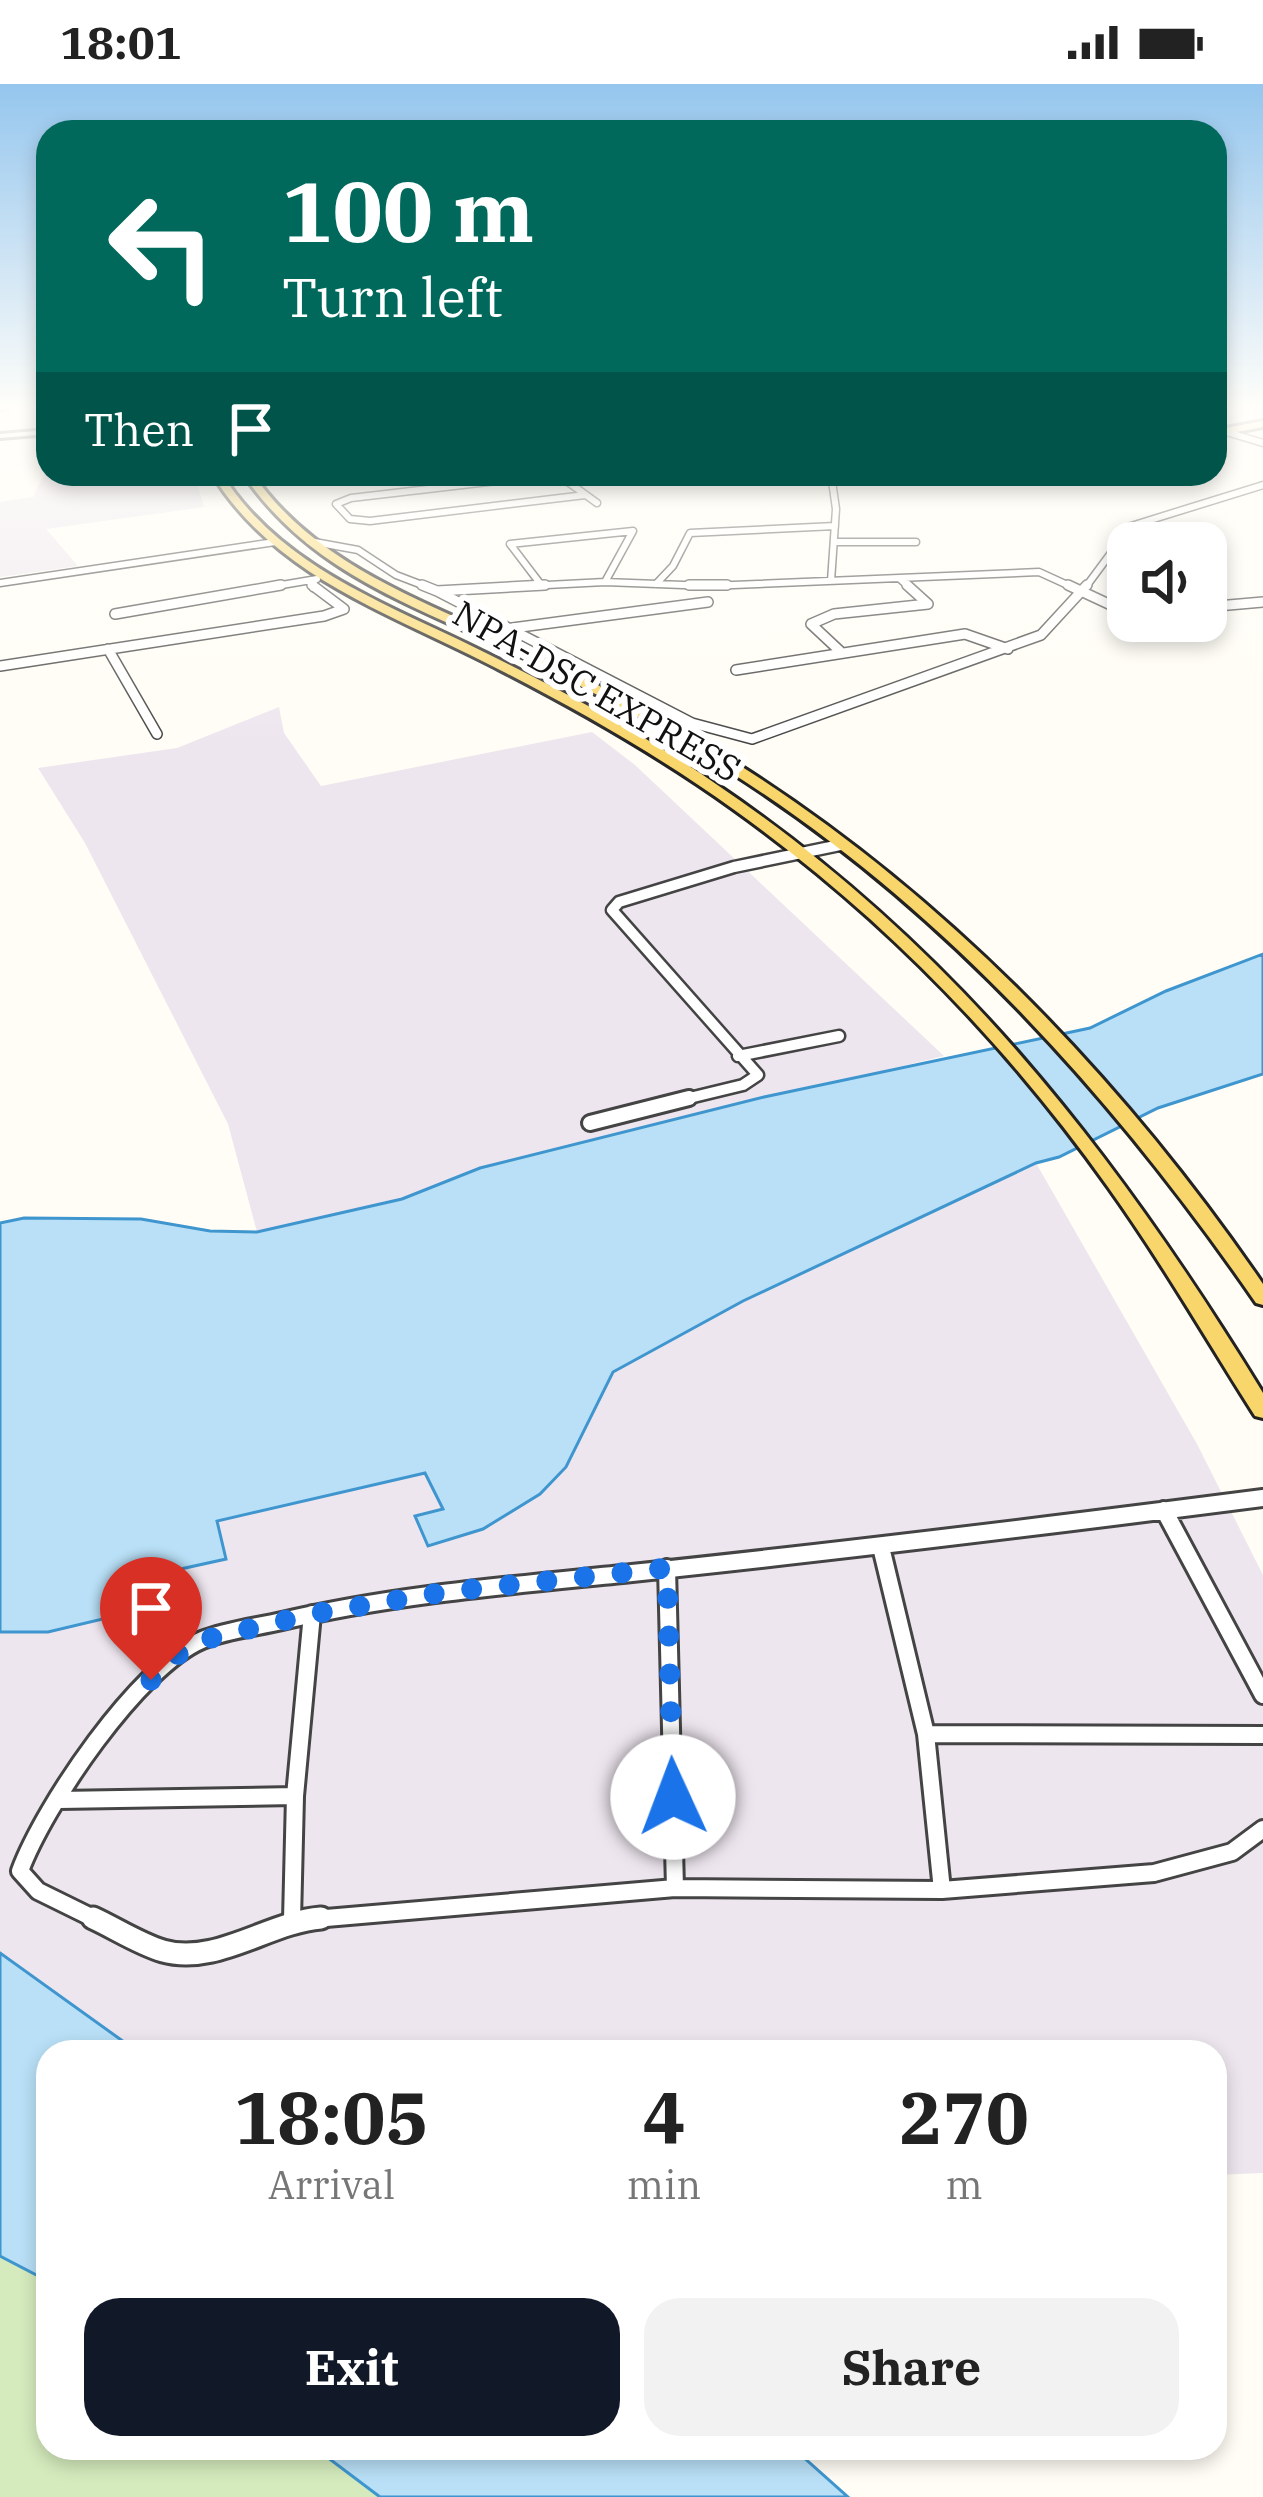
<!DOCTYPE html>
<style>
:root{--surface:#fff;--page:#f2f2f2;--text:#222;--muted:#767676;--accent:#111827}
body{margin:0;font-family:"IBM Plex Serif",serif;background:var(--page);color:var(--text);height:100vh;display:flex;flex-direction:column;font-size:45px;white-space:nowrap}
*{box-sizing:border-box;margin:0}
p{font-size:39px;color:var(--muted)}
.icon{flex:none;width:66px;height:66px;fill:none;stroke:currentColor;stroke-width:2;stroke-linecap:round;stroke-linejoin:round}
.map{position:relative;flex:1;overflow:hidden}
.sheet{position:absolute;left:36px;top:1956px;width:1191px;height:420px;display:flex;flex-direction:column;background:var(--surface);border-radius:36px;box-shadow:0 6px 18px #0003}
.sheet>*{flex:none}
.hud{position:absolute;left:36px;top:36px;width:1191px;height:366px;border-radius:36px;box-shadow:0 6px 18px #0003;background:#00695c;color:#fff;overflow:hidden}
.buttons{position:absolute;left:1107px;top:438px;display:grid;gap:24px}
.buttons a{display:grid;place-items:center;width:120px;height:120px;border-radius:24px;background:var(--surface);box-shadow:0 6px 18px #0003;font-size:60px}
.pin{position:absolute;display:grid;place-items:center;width:102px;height:102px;color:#fff;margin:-123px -51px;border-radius:50% 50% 50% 0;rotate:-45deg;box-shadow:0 0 12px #0007}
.pin .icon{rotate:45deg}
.me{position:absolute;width:132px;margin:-66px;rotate:358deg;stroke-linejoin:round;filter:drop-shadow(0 0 9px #0008)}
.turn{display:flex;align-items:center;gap:42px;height:252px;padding:0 48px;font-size:54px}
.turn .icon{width:156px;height:156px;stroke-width:2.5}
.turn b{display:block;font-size:84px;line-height:102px}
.then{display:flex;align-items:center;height:114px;padding:0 48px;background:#0003;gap:24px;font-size:45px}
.eta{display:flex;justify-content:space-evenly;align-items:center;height:204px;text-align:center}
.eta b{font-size:72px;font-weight:700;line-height:84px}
.primary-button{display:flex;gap:24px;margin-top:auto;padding:24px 48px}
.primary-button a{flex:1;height:138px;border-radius:36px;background:var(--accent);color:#fff;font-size:48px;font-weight:700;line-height:138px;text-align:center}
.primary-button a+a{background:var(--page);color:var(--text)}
.status{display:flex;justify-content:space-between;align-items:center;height:84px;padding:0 60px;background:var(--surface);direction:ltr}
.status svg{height:33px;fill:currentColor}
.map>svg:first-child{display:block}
</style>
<div class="status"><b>18:01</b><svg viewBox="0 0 49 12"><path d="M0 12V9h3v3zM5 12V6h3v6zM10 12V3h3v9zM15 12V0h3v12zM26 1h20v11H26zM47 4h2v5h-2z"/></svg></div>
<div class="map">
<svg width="1263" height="2413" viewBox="0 0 1263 2413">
<rect width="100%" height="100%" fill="#fffdf5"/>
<path fill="#eee6ef" d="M 48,383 L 48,390 L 194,390 L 204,423 L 46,445 L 78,482 L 0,493 L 0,418 L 33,413 Z
M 279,623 L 284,649 L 321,702 L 592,648 L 635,681 L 944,972 L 480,1084 L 402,1115 L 257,1148 L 228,1040 L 85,759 L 38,684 L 177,664 Z
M 1036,1079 L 1197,1360 L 1263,1491 L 1263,2089 L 1215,2091 L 1215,1968 L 138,1968 L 0,1869 L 0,1548 L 48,1548 L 123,1530 L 117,1499 L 216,1437 L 426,1388 L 443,1426 L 428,1462 L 602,1306 L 613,1288 L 743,1217 Z"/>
<path fill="#d5ebbd" d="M 0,2172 L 48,2197 L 48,2364 L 315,2364 L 380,2413 L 0,2413 Z"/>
<path fill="#b9e0f7" stroke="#3f96cf" stroke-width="3" d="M 1263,870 L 1263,990 L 1158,1024 L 1059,1073 L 1036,1079 L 743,1217 L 613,1288 L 566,1383 L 540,1410 L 483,1445 L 428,1462 L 415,1432 L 443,1425 L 425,1389 L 217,1437 L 226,1475 L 117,1499 L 124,1530 L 48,1548 L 0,1548 L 0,1139 L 24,1134 L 141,1135 L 210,1147 L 257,1148 L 402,1115 L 480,1084 L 764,1013 L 1090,944 L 1166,907 Z
M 0,1869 L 138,1968 L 48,1968 L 48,2197 L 0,2172 Z
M 315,2364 L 793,2364 L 848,2413 L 380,2413 Z"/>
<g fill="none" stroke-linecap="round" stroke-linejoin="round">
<defs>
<path id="minor-far5" d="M 1223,347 L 1263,359
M 557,390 L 351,414 L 336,420 L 350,435 L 370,437 L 585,411
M 557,390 L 597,419
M 831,390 L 836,425 L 831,497
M 309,457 L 358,466 L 396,491 L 430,504
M 834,458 L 916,458
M 900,495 L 910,504
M 0,499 L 275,458
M 656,500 L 673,482 L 690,449 L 835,442
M 542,502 L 510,460 L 633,447 L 605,498
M 264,504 L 317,495
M 313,504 L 314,496
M 489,504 L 605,498 L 709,502 L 1039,488 L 1074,504
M 1085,504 L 1131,442 L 1263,401"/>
<path id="minor-far4" d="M 422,501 L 437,507 L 545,501
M 689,501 L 727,501
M 1068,501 L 1128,529
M 437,507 L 692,639 L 752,655 L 1041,551 L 1087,501
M 1206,523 L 1263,518
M 115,530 L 281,501
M 505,545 L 708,518
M 108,565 L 157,650
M 842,569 L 811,540 L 834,530 L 928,520 L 907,501
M 0,582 L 324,532 L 344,525 L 312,501
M 736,586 L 965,550 L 1008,565"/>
<path id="minor-far3" d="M 738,972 L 839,952
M 677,1017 L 743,1001 L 758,991 L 612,826 L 619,818 L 734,783 L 840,761"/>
<path id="minor-far2" d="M 590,1039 L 689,1014"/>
<path id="minor-far1" d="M 1164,1426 L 1263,1611
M 881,1463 L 926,1650 L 942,1806
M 667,1484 L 675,1804
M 926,1650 L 1263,1651
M 59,1716 L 295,1712
M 292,1836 L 295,1712 L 312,1530
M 99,1837 L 38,1807 L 20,1787 C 44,1722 138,1583 202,1556 C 227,1546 256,1543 282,1537 C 397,1510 515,1501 632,1489 C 843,1467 1053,1441 1263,1414
M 291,1837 L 675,1804 L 942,1806 L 1154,1789 L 1232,1768 L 1263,1745"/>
<path id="minor" d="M 93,1834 C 115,1844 139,1860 163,1867 C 216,1882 269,1838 321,1834"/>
<path id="tertiary" d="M 0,323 L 11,323 L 0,326 Z
M 48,346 L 48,350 L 0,354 L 0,350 Z"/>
<path id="secondary" d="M 1263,337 L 1263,343 L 1215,352 L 1215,346 Z
M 944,390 L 1008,390 L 1003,393 L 949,393 Z"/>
<path id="primary" d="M 212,390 L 222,390 C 281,485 393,522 488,570 C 566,609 644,650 716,700 C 954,861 1114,1066 1263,1309 L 1263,1334 L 1255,1332 C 1206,1255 1161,1177 1108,1103 C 1004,957 879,829 733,725 C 659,672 580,627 500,586 C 397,532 275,494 212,390 Z
M 243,390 L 253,390 C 315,480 419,515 515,560 C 583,592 650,628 715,666 C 934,799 1119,990 1263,1200 L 1263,1221 L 1256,1219 C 1114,1013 941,821 727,686 C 666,647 602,612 536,580 C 427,525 315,496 243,390 Z"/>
</defs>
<use href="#minor-far5" stroke="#444" stroke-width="9"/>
<use href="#minor-far4" stroke="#444" stroke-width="12"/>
<use href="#minor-far3" stroke="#444" stroke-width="15"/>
<use href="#minor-far2" stroke="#444" stroke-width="20"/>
<use href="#minor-far1" stroke="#444" stroke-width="22"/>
<use href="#minor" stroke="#444" stroke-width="27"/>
<use href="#tertiary" stroke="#444" stroke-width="6"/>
<use href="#secondary" stroke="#333" stroke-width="6"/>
<use href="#primary" stroke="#222" stroke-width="6"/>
<use href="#minor-far5" stroke="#fff" stroke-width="6"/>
<use href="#minor-far4" stroke="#fff" stroke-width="9"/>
<use href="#minor-far3" stroke="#fff" stroke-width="10"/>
<use href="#minor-far2" stroke="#fff" stroke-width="14"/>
<use href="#minor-far1" stroke="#fff" stroke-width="16"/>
<use href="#minor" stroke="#fff" stroke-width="21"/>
<use href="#tertiary" fill="#fff" fill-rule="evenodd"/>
<use href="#secondary" fill="#fff6b0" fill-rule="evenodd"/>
<use href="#primary" fill="#f9d66b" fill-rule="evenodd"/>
</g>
<linearGradient id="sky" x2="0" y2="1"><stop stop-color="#95c6ee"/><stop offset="0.49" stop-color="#fffefa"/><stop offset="1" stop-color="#fffefa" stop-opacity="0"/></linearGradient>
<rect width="1263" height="661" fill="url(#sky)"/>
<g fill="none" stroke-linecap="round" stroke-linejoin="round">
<path stroke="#1a73e8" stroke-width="21" stroke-dasharray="0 37.8" d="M 151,1596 L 167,1577 L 203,1556 L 312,1530 L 445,1508 L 667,1484 L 673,1713"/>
</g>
<g text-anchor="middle" stroke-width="12" stroke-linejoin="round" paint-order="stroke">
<g font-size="36" fill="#111" stroke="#fff">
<text transform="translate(597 607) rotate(30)" y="13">NPA-DSC EXPRESS</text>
</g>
</g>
</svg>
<div class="buttons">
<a><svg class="icon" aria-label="sound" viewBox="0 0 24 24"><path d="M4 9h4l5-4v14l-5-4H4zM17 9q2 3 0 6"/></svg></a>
</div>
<div class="pin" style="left:151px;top:1596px;background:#d93025"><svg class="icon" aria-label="arrive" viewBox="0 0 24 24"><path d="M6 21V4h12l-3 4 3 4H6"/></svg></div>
<svg class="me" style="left:673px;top:1713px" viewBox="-20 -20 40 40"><circle r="19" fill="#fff"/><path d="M0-13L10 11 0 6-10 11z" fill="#1a73e8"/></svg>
<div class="hud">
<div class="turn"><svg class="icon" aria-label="left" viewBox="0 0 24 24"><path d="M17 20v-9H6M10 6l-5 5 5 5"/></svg><div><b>100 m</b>Turn left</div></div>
<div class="then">Then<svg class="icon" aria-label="arrive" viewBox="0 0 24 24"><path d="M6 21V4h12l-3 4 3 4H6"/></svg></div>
</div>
<section class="sheet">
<div class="eta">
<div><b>18:05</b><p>Arrival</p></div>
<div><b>4</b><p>min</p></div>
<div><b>270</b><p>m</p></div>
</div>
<div class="primary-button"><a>Exit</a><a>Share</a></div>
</section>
</div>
